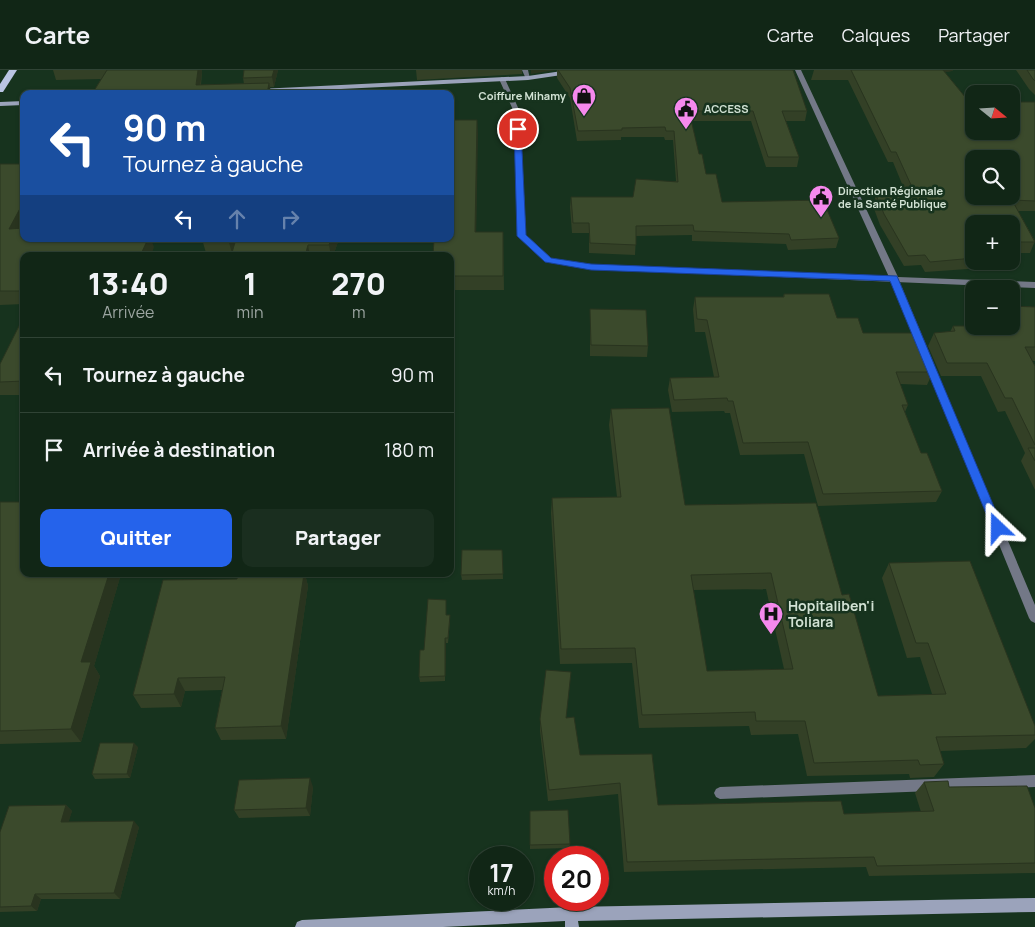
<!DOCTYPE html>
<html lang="fr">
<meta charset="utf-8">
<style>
:root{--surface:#112616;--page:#1a2e1f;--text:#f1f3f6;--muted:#9ca5a1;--line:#304335;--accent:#2563eb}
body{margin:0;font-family:Manrope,sans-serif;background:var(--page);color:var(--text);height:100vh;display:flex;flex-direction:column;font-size:19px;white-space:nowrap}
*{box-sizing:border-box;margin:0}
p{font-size:16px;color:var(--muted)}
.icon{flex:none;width:28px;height:28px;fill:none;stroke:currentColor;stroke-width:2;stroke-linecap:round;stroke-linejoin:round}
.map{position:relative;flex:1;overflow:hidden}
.panel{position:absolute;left:20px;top:182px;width:434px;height:325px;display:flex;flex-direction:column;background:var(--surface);border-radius:10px;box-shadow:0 1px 4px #0004,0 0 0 1px var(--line)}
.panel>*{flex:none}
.guide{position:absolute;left:20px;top:20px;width:434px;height:152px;border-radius:10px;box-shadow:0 1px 4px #0004,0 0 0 1px var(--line);background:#1a4fa0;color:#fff;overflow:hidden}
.needle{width:32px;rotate:108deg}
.buttons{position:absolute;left:965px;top:15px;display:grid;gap:10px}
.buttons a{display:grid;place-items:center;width:55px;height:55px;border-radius:10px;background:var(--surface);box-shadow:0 1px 4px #0004,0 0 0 1px var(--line);font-size:25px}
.speed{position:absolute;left:469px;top:776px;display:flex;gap:10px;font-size:25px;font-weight:700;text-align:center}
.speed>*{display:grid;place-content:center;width:65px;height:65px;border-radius:50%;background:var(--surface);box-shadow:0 1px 4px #0004,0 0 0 1px var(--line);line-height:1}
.speed small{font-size:12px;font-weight:400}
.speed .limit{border:8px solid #d22;background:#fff;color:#111}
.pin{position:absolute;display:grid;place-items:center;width:42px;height:42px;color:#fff;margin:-21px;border:2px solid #fff;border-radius:50%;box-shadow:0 1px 5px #0007}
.me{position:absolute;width:55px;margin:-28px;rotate:337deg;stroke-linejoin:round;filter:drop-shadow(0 0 4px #0008)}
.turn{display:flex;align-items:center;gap:18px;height:105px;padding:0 20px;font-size:22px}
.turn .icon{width:65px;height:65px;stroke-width:2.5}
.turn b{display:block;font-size:35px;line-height:42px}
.lanes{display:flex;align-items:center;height:48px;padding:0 20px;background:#0003;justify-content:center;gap:25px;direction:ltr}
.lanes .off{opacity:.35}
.eta{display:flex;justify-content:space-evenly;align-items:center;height:85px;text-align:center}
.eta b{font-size:30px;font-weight:800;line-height:35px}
.action{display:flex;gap:10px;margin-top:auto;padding:10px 20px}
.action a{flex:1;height:58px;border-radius:10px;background:var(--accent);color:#fff;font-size:20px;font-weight:800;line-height:58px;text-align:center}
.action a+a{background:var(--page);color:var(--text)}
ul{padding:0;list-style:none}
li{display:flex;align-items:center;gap:15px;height:75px;padding:0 20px;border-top:1px solid var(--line)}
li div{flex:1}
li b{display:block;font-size:19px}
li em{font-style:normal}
header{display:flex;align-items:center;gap:30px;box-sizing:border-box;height:70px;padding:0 25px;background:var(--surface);border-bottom:1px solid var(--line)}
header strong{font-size:24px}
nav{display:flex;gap:28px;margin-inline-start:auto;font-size:18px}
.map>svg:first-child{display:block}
</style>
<header>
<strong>Carte</strong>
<nav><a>Carte</a><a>Calques</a><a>Partager</a></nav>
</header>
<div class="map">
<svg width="1035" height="857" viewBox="0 0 1035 857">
<rect width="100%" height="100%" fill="#17331e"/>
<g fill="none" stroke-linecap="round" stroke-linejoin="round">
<path fill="#737887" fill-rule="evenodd" d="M 522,0 L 528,0 L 530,9 L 526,9 Z
M 894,205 L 898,208 L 926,275 L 925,277 L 922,278 L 918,275 L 890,208 Z
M 927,285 L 931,288 L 1035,535 L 1035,553 L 1031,551 L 1029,548 L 923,288 Z
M 1035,705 L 1035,717 L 720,729 L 716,727 L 714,723 L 716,719 L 720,717 Z"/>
<path fill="#737887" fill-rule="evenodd" d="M 795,0 L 801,0 L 898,207 L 1035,212 L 1035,218 L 591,199 L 546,192 L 518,166 L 514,42 L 499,9 L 502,7 L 505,9 L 520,42 L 526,165 L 551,188 L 591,195 L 889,207 Z"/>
<path fill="#9ba3bb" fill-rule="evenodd" d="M 569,0 L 585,0 L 582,2 L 528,10 L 259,23 L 256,21 L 259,19 L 528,6 Z
M 24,31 L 24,35 L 0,36 L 0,32 Z
M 1035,828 L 1035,842 L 578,851 L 579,857 L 565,857 L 565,851 L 443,857 L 295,857 L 297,852 L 302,850 L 571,837 Z"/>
<path fill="#bac5e3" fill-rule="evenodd" d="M 9,0 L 17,0 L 3,22 L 0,22 L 0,14 Z"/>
</g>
<path fill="#334026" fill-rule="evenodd" d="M 53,0 L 202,0 L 202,2 L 201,15 L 244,14 L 243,8 L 244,0 L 278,0 L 274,17 L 270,17 L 271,24 L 92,24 L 101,9 L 56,10 Z
M 416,0 L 522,0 L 522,4 L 417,10 Z
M 557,0 L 793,0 L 807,41 L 805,51 L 786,51 L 799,87 L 797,97 L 766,97 L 751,51 L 691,51 L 699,84 L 706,104 L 722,132 L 839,168 L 836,178 L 788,180 L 786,174 L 692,171 L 692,165 L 636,166 L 635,185 L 589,183 L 589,163 L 572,163 L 570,137 L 571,127 L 633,127 L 676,111 L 673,70 L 665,70 L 664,67 L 621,67 L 621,70 L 577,71 L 570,28 L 557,8 Z
M 814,0 L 953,0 L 952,1 L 945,2 L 970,33 L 1035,32 L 1035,141 L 1018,141 L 1035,171 L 1030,183 L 1011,183 L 1011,154 L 974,154 L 974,191 L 985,191 L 982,198 L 925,202 L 921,195 L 904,196 L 880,155 L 873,136 L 876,125 L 907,126 L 893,92 L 888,92 L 848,10 L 811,10 Z
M 1016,0 L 1035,0 L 1035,25 L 1029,19 Z
M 477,50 L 476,162 L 503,162 L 504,220 L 451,220 L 451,226 L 450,226 L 450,186 Z
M 0,94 L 22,158 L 24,169 L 154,177 L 24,186 L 24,234 L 0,235 Z
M 202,169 L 339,169 L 333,186 L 231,186 L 231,183 L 206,183 Z
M 784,224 L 837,248 L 863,263 L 934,294 L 931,299 L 933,302 L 927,315 L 900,314 L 908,335 L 905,342 L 921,383 L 942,421 L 936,432 L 818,436 L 804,384 L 740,385 L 730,343 L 725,343 L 724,341 L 672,342 L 668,320 L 670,308 L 714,307 L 705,262 L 695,262 L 693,239 L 695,227 L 783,227 Z
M 1011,236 L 1035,237 L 1035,291 L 1032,291 L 1035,296 L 1035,420 L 1021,391 L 1025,383 L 1005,341 L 998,342 L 981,306 L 941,306 L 928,276 L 934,263 L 950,262 L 953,256 L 1011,256 Z
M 590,239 L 648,276 L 647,287 L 590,286 Z
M 24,246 L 24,325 L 0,325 L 0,294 Z
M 611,339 L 685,435 L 842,525 L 878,626 L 932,624 L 920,587 L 907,588 L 882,508 L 889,493 L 1035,656 L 1035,669 L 1026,678 L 940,681 L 944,694 L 934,707 L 910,708 L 909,704 L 807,706 L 798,664 L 751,665 L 749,656 L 639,658 L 632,593 L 560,594 L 551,443 L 552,428 L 617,427 L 609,355 ZM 766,519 L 784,599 L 707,601 L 693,520 Z
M 0,432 L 24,504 L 121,504 L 94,596 L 100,606 L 81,672 L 0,674 Z
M 502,480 L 503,509 L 462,510 L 461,505 Z
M 305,504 L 308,516 L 286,669 L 221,670 L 215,658 L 222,620 L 185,621 L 181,637 L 141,638 L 133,625 L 237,509 Z
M 446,535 L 446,545 L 450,550 L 448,573 L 446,573 L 445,611 L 420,612 L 419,607 L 424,580 Z
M 567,648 L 580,685 L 658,735 L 844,744 L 921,742 L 915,723 L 924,712 L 949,717 L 1035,738 L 1035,803 L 869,806 L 866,797 L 624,802 L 618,724 L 548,731 L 540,661 L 540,649 Z
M 138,677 L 130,708 L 95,709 L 92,704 Z
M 313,717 L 310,746 L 239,748 L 234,740 Z
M 66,735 L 72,741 L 68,752 L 139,757 L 120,829 L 41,829 L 37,841 L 0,842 L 0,762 Z
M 530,741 L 570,774 L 569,778 L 530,779 Z"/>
<path fill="#29341f" d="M 198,0 L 202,0 L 202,2 L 199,24 L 196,15 Z
M 274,0 L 278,0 L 274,17 L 272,7 Z
M 531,0 L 556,0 L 531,4 Z
M 936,0 L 953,0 L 952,1 L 934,4 Z
M 269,13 L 271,24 L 267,24 Z
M 477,50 L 478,63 L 476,176 L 475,162 Z
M 24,131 L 24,156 L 15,172 L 9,159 Z
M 148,169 L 151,169 L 154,177 L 151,186 L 140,186 Z
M 228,169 L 236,169 L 232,183 Z
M 331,169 L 339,169 L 333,186 L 331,186 L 329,175 Z
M 308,175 L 310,186 L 305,186 Z
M 109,504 L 121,504 L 94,596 L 100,606 L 81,672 L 71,659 L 81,592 Z
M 304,504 L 305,504 L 308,516 L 286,669 L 281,656 Z
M 445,568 L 446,573 L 445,611 Z
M 178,608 L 185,621 L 181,637 L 174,624 Z
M 134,673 L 138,677 L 130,708 L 127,704 Z
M 310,708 L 313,717 L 310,746 L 306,738 Z
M 66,735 L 72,741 L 67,758 L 61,752 Z
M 134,751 L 139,757 L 120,829 L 114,823 Z
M 35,824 L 41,829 L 37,841 L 31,836 Z"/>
<path fill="#3b4a2c" stroke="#29341f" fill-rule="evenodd" d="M 107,0 L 198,0 L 196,15 L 269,13 L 267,24 L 92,24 Z
M 244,0 L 274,0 L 272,7 L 243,8 Z
M 558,0 L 793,0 L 807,41 L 782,41 L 799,87 L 768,87 L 753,41 L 689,41 L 699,84 L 702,84 L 706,104 L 716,104 L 722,132 L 823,130 L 839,168 L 791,170 L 789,164 L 694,161 L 693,155 L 636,156 L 636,175 L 590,173 L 589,153 L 573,153 L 571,127 L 633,127 L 636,109 L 678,112 L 674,61 L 666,61 L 665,57 L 622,58 L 622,60 L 578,61 L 570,18 Z
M 851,0 L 943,0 L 970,33 L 974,33 L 974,61 L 1011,61 L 1011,32 L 1035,32 L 1035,131 L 1012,130 L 1035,172 L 1011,172 L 1011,154 L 974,154 L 974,188 L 930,192 L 925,185 L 908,186 L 884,144 L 876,125 L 916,126 L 896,82 L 891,82 ZM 974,89 L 1011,89 L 1011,126 L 974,126 Z
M 1027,0 L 1035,0 L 1035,11 L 1033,9 Z
M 450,50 L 477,50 L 475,162 L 503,162 L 503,206 L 450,206 L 450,209 L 450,186 L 433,186 L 434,169 L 450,169 Z
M 0,94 L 24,94 L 24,131 L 9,159 L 24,158 L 24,169 L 148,169 L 140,186 L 24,186 L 24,221 L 0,221 Z
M 236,169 L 331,169 L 329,175 L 308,175 L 305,186 L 231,186 Z
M 784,224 L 829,224 L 837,248 L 858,248 L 863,263 L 921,263 L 934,294 L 930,294 L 933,302 L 896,302 L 908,335 L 902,335 L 921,383 L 927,383 L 942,421 L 823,424 L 808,372 L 743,373 L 733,331 L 728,331 L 727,328 L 674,330 L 670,308 L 719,307 L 707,250 L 697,249 L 695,227 L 784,227 Z
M 1011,236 L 1035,237 L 1035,277 L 1025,277 L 1035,296 L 1035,375 L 1012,328 L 1005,328 L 987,293 L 947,293 L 934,263 L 955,261 L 953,256 L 1011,256 L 1011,255 L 1018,255 L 1011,242 Z
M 590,239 L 646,240 L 648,276 L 591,275 Z
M 24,246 L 24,311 L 0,312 L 0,294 Z
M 669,338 L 685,435 L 816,433 L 842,525 L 849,524 L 878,626 L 946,624 L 928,573 L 916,573 L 889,493 L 970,491 L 1035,656 L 1035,665 L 936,667 L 944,694 L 920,695 L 918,690 L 814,693 L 805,651 L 756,651 L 755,642 L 642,645 L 635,578 L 561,579 L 552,428 L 621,427 L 611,339 ZM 771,503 L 793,599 L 707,601 L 691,505 Z
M 1028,378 L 1035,378 L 1035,391 Z
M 0,432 L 24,432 L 24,504 L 109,504 L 81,592 L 91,592 L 71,659 L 0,661 Z
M 462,480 L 502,480 L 503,504 L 461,505 Z
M 238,504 L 304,504 L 281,656 L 215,658 L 225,607 L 178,608 L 174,624 L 133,625 L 163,510 L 237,509 Z
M 428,529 L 446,530 L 446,545 L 450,545 L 448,568 L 445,568 L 445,606 L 419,607 L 420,580 L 424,580 Z
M 546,600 L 571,602 L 566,648 L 574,647 L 580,685 L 652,684 L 658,735 L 841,731 L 844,744 L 934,741 L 924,712 L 948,711 L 949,717 L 1027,716 L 1035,738 L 1035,793 L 877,796 L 874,787 L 627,792 L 620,713 L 549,720 L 540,649 Z
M 100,673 L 134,673 L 127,704 L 92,704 Z
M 310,708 L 306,738 L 234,740 L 239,710 Z
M 66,735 L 61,752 L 134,751 L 114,823 L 35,824 L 31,836 L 0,837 L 0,762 L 9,736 Z
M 568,740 L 570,774 L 530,775 L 530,741 Z"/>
<path fill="#2563eb" stroke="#184099" d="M 518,57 L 521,59 L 526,165 L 551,188 L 591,194 L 897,206 L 1003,458 L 1002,461 L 998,463 L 992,458 L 890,211 L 591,200 L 545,192 L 517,166 L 514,59 Z"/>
<defs>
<symbol id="shop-pin" viewBox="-11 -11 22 30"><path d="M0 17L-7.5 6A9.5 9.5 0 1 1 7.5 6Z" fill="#f689ed" stroke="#17331e"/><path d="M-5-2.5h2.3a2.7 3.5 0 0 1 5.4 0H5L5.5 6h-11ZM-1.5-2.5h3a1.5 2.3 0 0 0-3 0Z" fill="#111"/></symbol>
<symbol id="civic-pin" viewBox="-11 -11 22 30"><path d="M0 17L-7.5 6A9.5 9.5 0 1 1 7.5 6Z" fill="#f689ed" stroke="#17331e"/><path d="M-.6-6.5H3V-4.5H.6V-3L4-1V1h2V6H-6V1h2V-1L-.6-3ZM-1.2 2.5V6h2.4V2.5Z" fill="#111"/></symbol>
<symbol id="hospital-pin" viewBox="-11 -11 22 30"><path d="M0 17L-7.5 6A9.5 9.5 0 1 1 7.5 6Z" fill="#f689ed" stroke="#17331e"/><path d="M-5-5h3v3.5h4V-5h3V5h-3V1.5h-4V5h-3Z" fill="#111"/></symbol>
</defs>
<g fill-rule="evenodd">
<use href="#shop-pin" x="570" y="12" width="28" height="38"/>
<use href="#civic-pin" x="672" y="25" width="28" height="38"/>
<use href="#civic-pin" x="807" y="113" width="28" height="38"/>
<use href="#hospital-pin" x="757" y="530" width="28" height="38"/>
</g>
<g text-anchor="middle" stroke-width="5" stroke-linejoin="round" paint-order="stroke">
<g font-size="11" font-weight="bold" fill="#d2e2d4" stroke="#17331e" text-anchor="start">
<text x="566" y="30" text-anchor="end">Coiffure Mihamy</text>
<text x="704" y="43">ACCESS</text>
<text x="838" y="125">Direction Régionale<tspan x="838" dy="13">de la Santé Publique</tspan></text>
</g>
<g font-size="14" font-weight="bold" fill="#d2e2d4" stroke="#17331e" text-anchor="start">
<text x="788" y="541">Hopitaliben'i<tspan x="788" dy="16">Toliara</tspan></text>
</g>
</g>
</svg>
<div class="buttons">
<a><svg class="needle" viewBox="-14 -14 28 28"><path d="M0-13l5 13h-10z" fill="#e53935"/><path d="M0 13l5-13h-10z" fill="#9ca5a1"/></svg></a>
<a><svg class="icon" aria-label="search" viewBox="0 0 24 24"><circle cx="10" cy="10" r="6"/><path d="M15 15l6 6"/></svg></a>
<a>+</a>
<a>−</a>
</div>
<div class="speed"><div>17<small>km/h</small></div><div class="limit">20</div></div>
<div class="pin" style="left:518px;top:59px;background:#d93025"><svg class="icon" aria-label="arrive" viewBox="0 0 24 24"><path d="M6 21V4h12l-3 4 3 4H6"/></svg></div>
<svg class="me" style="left:998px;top:458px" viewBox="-20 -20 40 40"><path d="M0-17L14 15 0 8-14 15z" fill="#2563eb" stroke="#fff" stroke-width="4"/></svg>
<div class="guide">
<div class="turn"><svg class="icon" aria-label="left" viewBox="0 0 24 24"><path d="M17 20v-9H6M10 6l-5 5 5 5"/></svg><div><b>90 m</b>Tournez à gauche</div></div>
<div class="lanes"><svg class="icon" aria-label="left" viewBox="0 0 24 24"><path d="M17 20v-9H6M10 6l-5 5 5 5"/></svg><svg class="icon off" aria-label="ahead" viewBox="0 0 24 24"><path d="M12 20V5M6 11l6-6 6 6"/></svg><svg class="icon off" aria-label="right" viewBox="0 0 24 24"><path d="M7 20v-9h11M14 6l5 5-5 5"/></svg></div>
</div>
<section class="panel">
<div class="eta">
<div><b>13:40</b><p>Arrivée</p></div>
<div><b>1</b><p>min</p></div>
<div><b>270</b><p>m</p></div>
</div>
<ul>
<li><svg class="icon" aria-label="left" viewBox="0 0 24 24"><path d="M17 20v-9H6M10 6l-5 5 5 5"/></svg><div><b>Tournez à gauche</b></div><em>90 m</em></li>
<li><svg class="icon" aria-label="arrive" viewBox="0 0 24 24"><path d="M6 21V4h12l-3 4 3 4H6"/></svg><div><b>Arrivée à destination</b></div><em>180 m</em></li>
</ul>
<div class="action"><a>Quitter</a><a>Partager</a></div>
</section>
</div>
